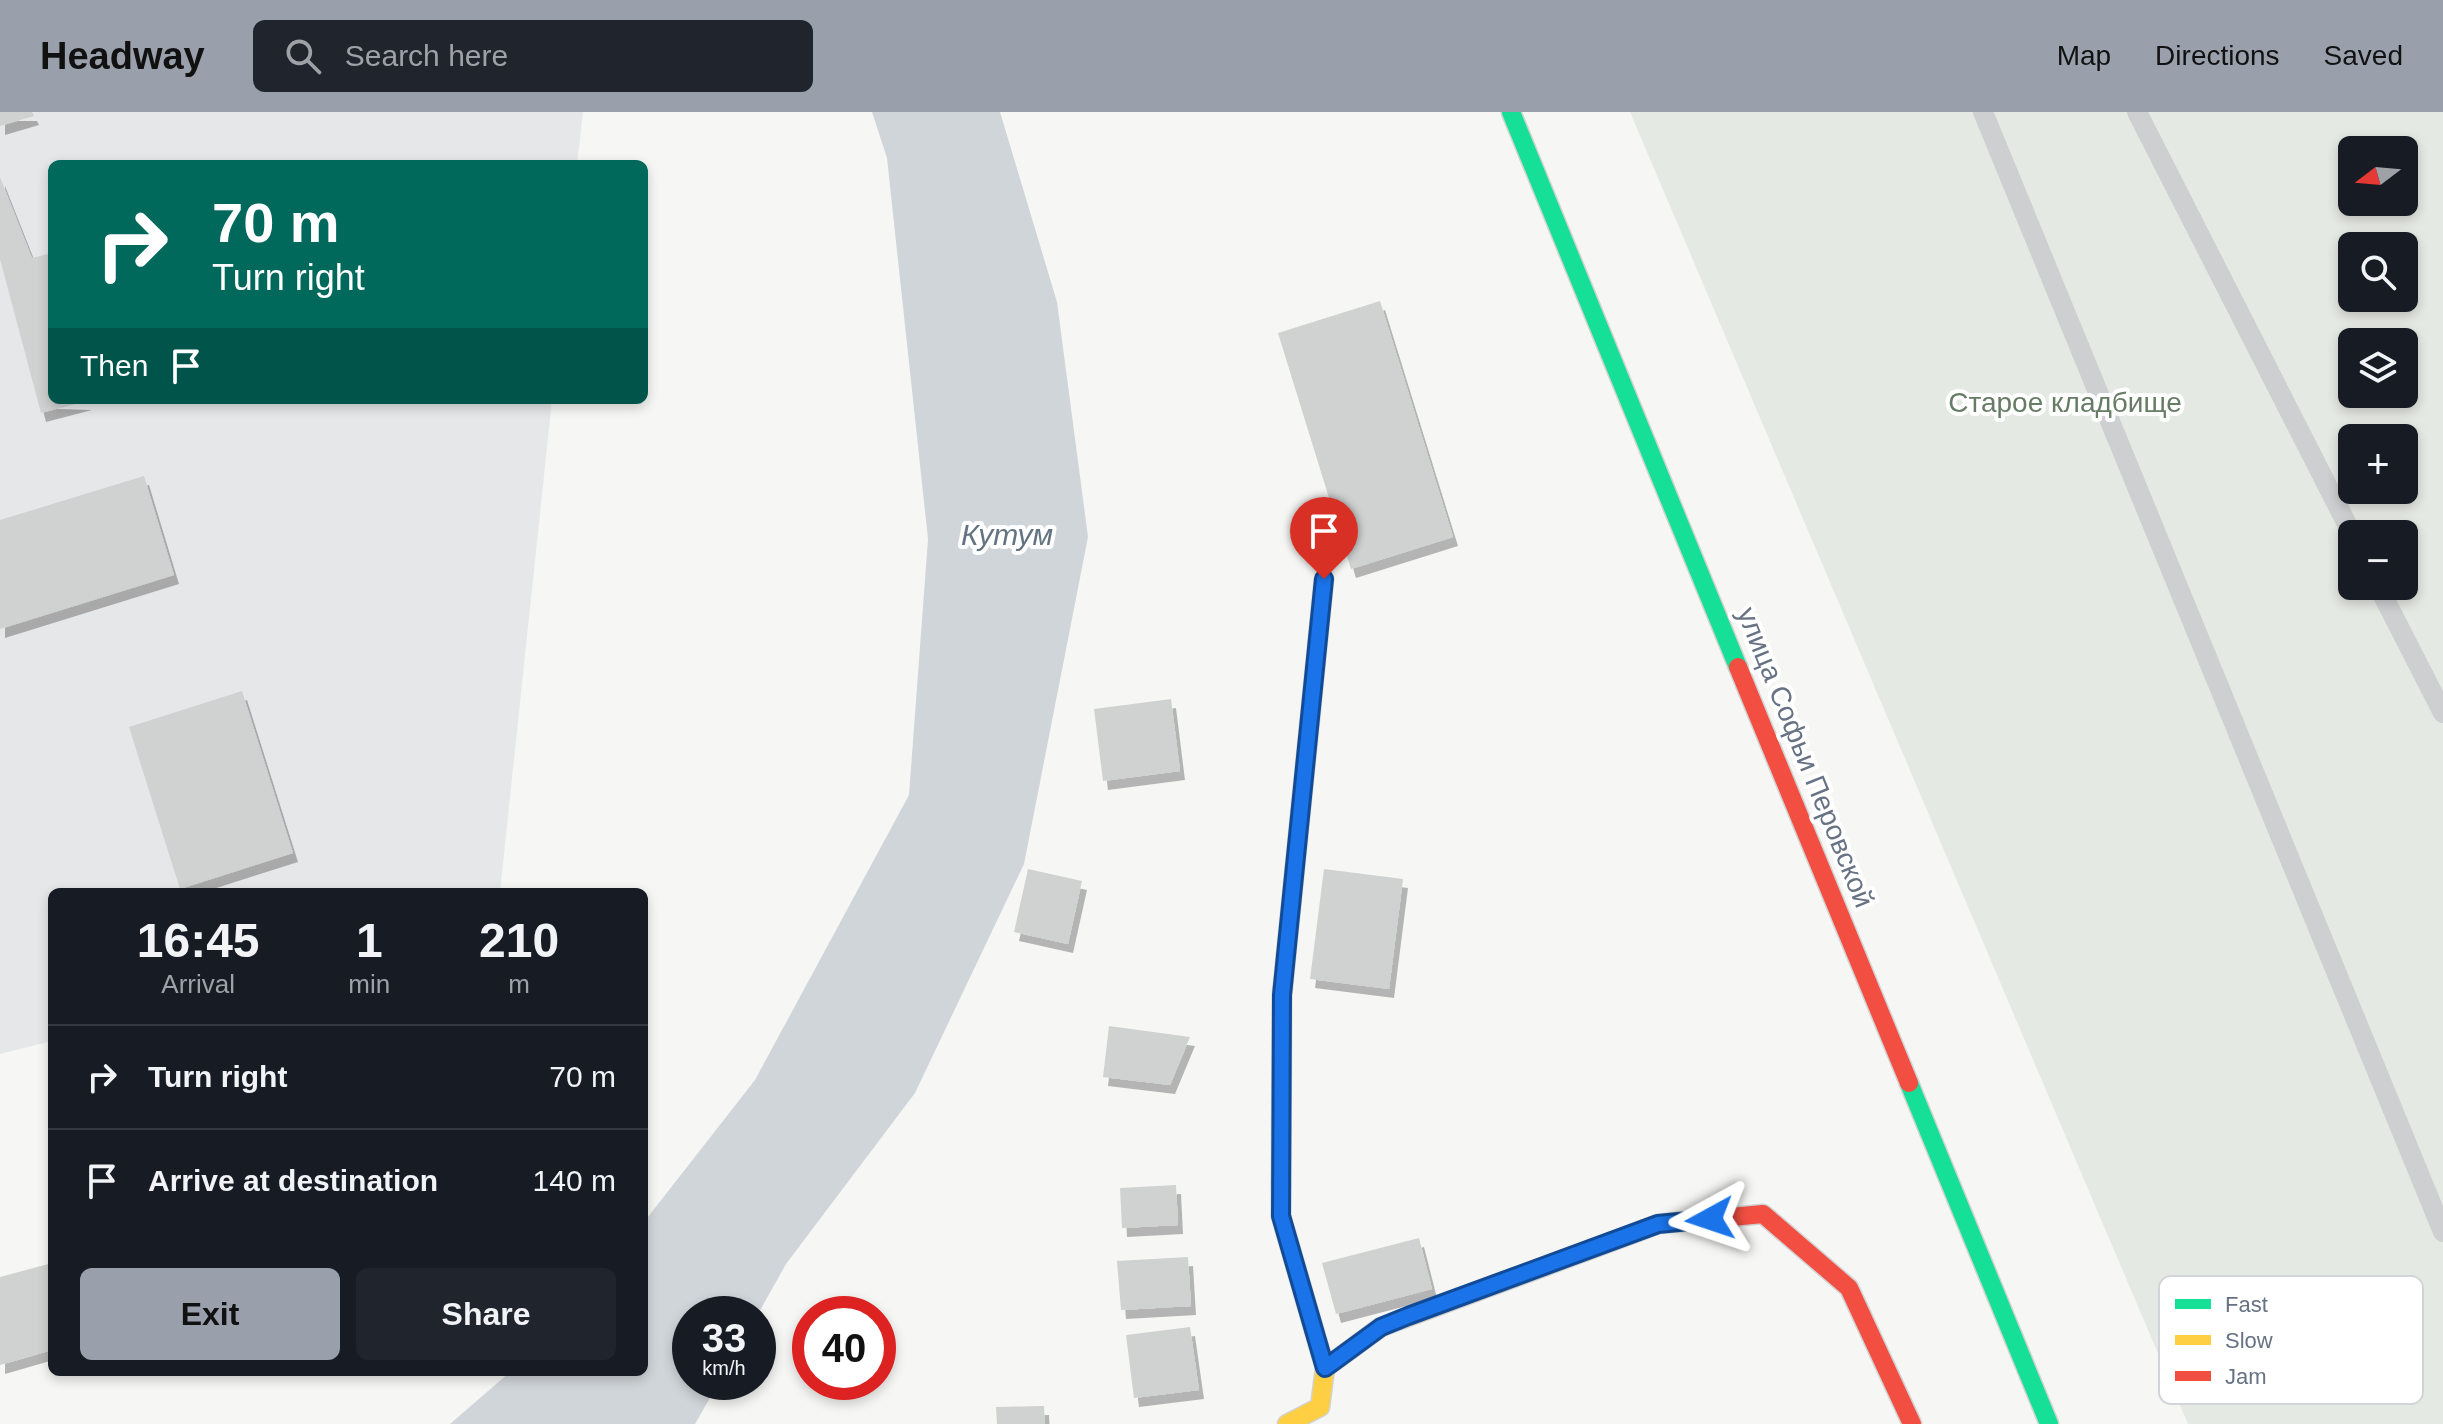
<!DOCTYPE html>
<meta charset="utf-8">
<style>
:root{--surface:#171b24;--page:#20242c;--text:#f1f3f6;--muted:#9ea1a6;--line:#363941;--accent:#99a0ac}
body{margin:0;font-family:Arial,sans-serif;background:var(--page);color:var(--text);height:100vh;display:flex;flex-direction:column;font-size:30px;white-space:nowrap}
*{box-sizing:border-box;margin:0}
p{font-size:26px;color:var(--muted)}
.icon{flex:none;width:44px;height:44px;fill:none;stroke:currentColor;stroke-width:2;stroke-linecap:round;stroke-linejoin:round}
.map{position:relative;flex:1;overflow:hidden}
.panel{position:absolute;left:48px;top:776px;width:600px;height:488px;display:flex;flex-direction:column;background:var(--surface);border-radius:12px;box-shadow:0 4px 12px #0003}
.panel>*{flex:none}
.top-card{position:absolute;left:48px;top:48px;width:600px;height:244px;border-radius:12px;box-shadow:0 4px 12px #0003;background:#00695c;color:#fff;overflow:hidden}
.needle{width:52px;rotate:254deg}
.fabs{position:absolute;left:2338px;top:24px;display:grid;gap:16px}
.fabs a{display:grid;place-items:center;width:80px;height:80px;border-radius:12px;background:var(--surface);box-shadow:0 4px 12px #0003;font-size:40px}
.speed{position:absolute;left:672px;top:1184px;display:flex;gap:16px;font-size:40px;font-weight:700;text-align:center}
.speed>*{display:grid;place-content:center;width:104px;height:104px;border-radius:50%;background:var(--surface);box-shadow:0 4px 12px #0003;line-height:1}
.speed small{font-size:20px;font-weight:400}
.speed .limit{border:12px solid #d22;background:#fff;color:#111}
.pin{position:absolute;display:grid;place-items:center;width:68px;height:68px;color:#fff;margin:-82px -34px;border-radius:50% 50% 50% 0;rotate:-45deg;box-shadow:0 0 8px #0007}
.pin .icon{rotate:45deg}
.me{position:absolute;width:88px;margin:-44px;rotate:265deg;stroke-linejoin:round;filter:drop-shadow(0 0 6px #0008)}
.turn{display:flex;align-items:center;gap:28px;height:168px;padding:0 32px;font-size:36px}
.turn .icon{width:104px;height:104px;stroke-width:2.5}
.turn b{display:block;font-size:56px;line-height:68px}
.then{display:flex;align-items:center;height:76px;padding:0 32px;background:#0003;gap:16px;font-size:30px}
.eta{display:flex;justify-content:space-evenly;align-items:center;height:136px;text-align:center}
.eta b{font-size:48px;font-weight:600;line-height:56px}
.primary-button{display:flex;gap:16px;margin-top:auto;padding:16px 32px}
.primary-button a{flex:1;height:92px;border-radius:12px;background:var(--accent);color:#111;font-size:32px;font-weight:600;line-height:92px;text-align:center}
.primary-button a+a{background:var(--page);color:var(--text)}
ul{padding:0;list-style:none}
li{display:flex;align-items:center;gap:24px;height:104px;padding:0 32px;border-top:2px solid var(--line)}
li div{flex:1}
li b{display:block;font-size:30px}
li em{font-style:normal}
header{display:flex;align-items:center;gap:48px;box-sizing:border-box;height:112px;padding:0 40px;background:var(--accent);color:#111}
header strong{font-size:38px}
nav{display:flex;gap:44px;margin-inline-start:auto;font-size:28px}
.search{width:560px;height:72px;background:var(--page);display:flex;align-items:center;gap:20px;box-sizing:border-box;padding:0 28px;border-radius:12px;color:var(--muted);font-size:30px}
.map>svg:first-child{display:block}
</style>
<header>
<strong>Headway</strong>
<div class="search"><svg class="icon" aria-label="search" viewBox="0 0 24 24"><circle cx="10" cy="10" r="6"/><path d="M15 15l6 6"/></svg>Search here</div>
<nav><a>Map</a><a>Directions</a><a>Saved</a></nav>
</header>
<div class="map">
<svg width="2443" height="1312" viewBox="0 0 2443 1312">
<defs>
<filter id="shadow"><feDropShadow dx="5" dy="9" stdDeviation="0" flood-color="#0004"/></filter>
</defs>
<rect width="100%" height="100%" fill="#f6f6f5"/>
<path fill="#e6e7e8" d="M 0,0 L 583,0 L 577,52 L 52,52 L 52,288 L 552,288 L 500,780 L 52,780 L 52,929 L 0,942 Z"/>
<path fill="#e5e9e3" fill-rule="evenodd" d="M 1630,0 L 2443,0 L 2443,1312 L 2188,1312 ZM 2352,38 L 2404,38 L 2404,90 L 2352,90 ZM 2352,134 L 2404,134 L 2404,186 L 2352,186 ZM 2352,230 L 2404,230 L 2404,282 L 2352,282 ZM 2352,326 L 2404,326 L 2404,378 L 2352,378 ZM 2352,422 L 2404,422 L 2404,474 L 2352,474 Z"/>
<path fill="#d0d5d9" d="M 872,0 L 1000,0 L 1057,190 L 1088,425 L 1024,752 L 915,981 L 786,1152 L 758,1202 L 690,1202 L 690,1270 L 719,1270 L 695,1312 L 450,1312 L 510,1260 L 644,1260 L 644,1110 L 755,968 L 909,683 L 928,427 L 887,46 Z"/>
<path fill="#d0d1d1" filter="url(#shadow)" d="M 0,0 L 32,0 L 34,4 L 0,14 Z
M 0,65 L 32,146 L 52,141 L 52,288 L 87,289 L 41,301 L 0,147 Z
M 1380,189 L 1453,425 L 1351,457 L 1278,221 Z
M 144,364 L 174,463 L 0,517 L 0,408 Z
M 242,579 L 293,741 L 180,777 L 129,615 Z
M 1171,587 L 1180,659 L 1103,669 L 1094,597 Z
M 1028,757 L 1082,769 L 1068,832 L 1014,820 Z
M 1324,757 L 1403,767 L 1389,877 L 1310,867 Z
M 1109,914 L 1190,925 L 1170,973 L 1103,965 Z
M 1176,1073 L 1178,1113 L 1122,1116 L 1120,1076 Z
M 1419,1126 L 1432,1177 L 1336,1202 L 1322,1151 Z
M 1188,1145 L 1191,1194 L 1121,1198 L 1117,1149 Z
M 52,1151 L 52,1238 L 0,1253 L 0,1165 Z
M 1190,1215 L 1199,1278 L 1134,1286 L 1126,1223 Z
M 1044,1294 L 1045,1312 L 997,1312 L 996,1295 Z"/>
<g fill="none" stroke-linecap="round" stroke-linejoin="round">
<defs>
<path id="fast" d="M 1511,0 L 1738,555
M 1909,971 L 2049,1312
M 1281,1072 L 1282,883 L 1324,467"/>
<path id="slow" d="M 1287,1312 L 1320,1295 L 1325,1256 L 1381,1215 L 1632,1122"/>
<path id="jam" d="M 1738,555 L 1909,971
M 1281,1072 L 1281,1104 L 1325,1256
M 1632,1122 L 1658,1112 L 1763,1102 L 1849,1176 L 1912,1312"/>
</defs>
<use href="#fast" stroke="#d2d2d3" stroke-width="21"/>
<use href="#slow" stroke="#d2d2d3" stroke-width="21"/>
<use href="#jam" stroke="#d2d2d3" stroke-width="21"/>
<path stroke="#cecfd0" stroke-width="20" d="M 1983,0 L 2443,1120
M 2137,0 L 2352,422
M 2378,474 L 2443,601"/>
<use href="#fast" stroke="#16e098" stroke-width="18"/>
<use href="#slow" stroke="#ffcf43" stroke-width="18"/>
<use href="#jam" stroke="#f24e42" stroke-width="18"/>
</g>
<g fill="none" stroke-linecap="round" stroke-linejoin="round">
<defs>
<path id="route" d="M 1324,467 L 1282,883 L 1281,1104 L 1325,1256 L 1381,1215 L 1408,1204 L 1658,1112 L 1710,1107"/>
</defs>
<use href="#route" stroke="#114b97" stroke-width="20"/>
<use href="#route" stroke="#1a73e8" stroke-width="14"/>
</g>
<g text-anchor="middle" stroke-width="8" stroke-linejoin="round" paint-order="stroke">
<g font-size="28" fill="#667c65" stroke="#fff">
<text x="2065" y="300">Старое кладбище</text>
</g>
<g font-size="28" fill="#677285" stroke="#fff">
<text transform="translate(1806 645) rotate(68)" y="10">улица Софьи Перовской</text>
</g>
<g font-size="30" font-style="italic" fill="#637381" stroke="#fff">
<text x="1007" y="433">Кутум</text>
</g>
</g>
<rect x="2159" y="1164" width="264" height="128" rx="12" fill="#fff" stroke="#d1d5da" stroke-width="2"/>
<rect x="2175" y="1187" width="36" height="10" fill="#16e098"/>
<rect x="2175" y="1223" width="36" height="10" fill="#ffcf43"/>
<rect x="2175" y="1259" width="36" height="10" fill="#f24e42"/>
<g font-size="22" fill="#677285">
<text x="2225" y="1200">Fast</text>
<text x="2225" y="1236">Slow</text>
<text x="2225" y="1272">Jam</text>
</g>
</svg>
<div class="fabs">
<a><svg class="needle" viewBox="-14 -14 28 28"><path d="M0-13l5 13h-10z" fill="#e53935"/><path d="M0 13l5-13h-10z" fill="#9ea1a6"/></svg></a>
<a><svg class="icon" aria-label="search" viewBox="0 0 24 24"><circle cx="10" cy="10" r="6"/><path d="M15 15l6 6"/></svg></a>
<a><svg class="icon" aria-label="layers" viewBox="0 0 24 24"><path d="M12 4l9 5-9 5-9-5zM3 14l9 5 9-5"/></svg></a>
<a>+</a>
<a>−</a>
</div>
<div class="speed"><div>33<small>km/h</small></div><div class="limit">40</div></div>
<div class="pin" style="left:1324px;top:467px;background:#d93025"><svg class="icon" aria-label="arrive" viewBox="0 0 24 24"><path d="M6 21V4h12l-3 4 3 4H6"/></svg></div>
<svg class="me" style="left:1710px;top:1107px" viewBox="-20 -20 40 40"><path d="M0-17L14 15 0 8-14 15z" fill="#1a73e8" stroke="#fff" stroke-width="4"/></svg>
<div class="top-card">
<div class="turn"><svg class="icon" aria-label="right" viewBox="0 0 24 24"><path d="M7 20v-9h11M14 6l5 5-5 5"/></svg><div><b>70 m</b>Turn right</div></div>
<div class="then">Then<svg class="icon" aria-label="arrive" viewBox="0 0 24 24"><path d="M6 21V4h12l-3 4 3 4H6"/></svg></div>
</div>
<section class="panel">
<div class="eta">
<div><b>16:45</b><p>Arrival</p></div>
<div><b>1</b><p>min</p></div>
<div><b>210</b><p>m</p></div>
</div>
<ul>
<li><svg class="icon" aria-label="right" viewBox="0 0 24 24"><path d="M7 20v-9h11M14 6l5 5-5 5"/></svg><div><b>Turn right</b></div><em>70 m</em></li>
<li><svg class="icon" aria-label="arrive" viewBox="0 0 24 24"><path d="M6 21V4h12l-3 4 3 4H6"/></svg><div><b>Arrive at destination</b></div><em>140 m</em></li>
</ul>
<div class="primary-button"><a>Exit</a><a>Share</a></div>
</section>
</div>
